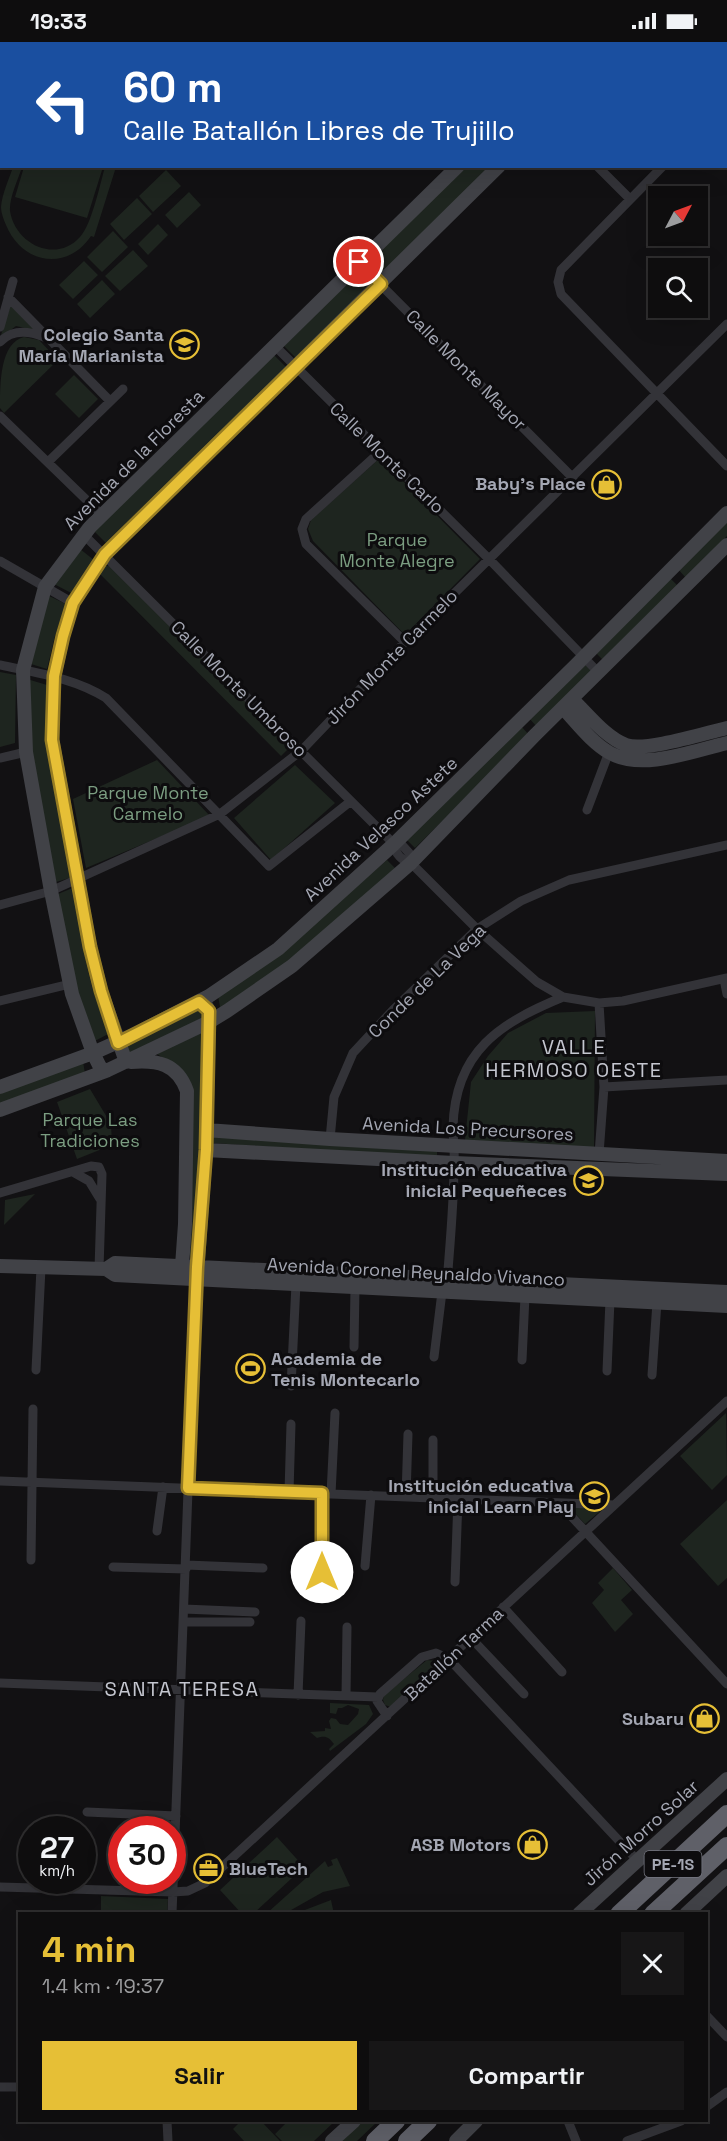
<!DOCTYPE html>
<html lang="es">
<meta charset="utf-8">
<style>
:root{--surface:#0e0d0e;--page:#171617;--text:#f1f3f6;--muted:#9b9c9e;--line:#2e2d2e;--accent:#e6bf36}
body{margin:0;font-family:"Space Grotesk",sans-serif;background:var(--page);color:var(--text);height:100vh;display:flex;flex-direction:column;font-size:22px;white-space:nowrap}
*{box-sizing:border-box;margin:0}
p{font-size:20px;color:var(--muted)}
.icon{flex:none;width:33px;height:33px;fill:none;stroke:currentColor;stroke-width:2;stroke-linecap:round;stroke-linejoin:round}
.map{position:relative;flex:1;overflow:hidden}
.sheet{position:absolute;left:18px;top:1870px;width:690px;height:210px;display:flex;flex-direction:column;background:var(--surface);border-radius:0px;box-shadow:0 6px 24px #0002,0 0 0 2px var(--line)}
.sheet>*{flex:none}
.banner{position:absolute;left:0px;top:0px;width:728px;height:126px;box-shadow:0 6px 24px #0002,0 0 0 2px var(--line);background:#1a4fa0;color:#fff;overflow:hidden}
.needle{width:39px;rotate:49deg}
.controls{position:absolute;left:648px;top:144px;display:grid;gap:12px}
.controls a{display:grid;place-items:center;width:60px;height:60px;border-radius:0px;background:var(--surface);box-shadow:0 6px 24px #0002,0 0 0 2px var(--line);font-size:30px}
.speed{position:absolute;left:18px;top:1774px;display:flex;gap:12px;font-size:30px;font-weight:700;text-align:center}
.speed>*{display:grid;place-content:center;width:78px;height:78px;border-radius:50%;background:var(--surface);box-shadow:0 6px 24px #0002,0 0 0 2px var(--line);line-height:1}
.speed small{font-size:15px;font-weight:400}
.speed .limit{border:9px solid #d22;background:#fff;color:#111}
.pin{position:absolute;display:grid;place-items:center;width:51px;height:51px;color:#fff;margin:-26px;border:3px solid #fff;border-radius:50%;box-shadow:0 2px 6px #0007}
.me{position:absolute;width:66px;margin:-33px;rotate:0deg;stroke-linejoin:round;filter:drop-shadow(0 0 4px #0008)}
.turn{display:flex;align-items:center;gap:21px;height:126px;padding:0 24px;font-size:27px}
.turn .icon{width:78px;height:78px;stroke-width:2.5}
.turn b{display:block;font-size:42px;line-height:51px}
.round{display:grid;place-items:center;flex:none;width:63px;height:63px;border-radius:0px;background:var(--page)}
.headline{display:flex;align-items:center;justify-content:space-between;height:102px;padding:0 24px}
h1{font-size:36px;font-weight:800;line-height:45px;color:var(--accent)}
.primary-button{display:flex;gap:12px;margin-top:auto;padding:12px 24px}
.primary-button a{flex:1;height:69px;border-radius:0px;background:var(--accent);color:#111;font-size:24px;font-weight:800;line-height:69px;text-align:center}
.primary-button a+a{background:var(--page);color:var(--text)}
.status{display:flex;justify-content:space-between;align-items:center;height:42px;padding:0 30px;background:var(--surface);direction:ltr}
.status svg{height:16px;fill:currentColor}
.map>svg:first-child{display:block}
</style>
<div class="status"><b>19:33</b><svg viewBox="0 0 49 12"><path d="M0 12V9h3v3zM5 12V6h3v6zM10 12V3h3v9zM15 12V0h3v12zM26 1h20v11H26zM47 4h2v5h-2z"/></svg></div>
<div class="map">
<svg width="727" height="2099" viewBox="0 0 727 2099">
<rect width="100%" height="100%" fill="#121113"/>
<path fill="#1e251f" d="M 13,125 L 22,125 C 18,138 9,156 10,169 C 15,202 56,222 80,195 C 92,182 100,142 105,125 L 116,125 L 94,195 L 91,194 C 67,230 22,222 6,183 C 4,178 1,171 1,165 C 2,152 9,137 13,125 Z
M 24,125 L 103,125 L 87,176 L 15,155 Z
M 464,125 L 490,125 L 382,232 L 369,219 Z
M 166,128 L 181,144 L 153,170 L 139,154 Z
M 189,150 L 201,163 L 177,186 L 165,173 Z
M 137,156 L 152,172 L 124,198 L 110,182 Z
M 158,182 L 168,193 L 148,213 L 138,202 Z
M 113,189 L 128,205 L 102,230 L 87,215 Z
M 133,208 L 148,224 L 120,249 L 105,234 Z
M 84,219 L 98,233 L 73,257 L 59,243 Z
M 359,230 L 372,243 L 297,317 L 284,304 Z
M 102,238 L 115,252 L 90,276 L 77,262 Z
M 11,262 L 38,289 L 16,284 L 0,296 Z
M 24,295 L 39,298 L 58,318 L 4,371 L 0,366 C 0,341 0,301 24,295 Z
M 274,313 L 287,326 L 108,503 L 93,488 Z
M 74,333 L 98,357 L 79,376 L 55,352 Z
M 380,416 L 480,517 L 405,593 L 313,499 L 308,487 L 311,478 Z
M 727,476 L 727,494 L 686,536 L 677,526 Z
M 80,507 L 94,518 L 75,553 L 54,542 Z
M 102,524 L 111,524 L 290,705 L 281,714 L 99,531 Z
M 669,535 L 678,544 L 603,618 L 594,609 Z
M 49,554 L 66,562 L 55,594 L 47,627 L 31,622 Z
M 586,620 L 595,629 L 537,685 L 528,675 Z
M 0,630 L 16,633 L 15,701 L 0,705 Z
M 27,637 L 47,643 L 48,700 L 73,835 L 56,840 L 31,709 Z
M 521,684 L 529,693 L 415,806 L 407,798 Z
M 157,718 L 210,774 L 86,826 L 73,757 Z
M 295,723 L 335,761 L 271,818 L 234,776 Z
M 387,818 L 396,827 L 292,919 L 221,970 L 218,954 L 285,907 Z
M 75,845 C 81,895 87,945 110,991 L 93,1000 L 75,943 L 58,852 Z
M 198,965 L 204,973 L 201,977 L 129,1012 L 125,1004 Z
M 595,969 L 594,1106 L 465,1098 L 471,1040 L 488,1014 L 508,991 L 546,971 Z
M 203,989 L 196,1213 L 193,1216 L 187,1211 L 191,1065 L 168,1019 L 157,1012 Z
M 83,1019 L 85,1032 L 0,1064 L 0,1050 Z
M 90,1047 L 111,1082 L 112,1103 L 77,1117 L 57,1060 Z
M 213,1094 L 437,1108 L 437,1116 L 213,1101 Z
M 35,1152 L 4,1183 L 5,1158 Z
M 726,1371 L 727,1433 L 712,1448 L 680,1414 Z
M 727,1458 L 727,1536 L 718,1544 L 680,1502 Z
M 569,1465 L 604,1466 L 585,1482 Z
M 613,1526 L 632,1548 L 621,1558 L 633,1572 L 615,1590 L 592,1561 L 604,1548 L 598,1541 Z
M 427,1618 L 436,1619 L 436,1624 L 391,1665 L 385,1663 L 383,1658 L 384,1653 Z
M 330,1661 L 369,1663 L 373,1672 L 366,1682 L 330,1709 L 329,1707 L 334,1702 C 329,1695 325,1693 317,1696 L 310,1690 L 325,1689 L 325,1686 L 331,1687 L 329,1679 L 331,1676 L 336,1677 L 340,1682 L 348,1683 L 358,1672 L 359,1667 L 348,1663 L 342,1666 L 338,1666 L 336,1672 L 330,1671 Z
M 277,1795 L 304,1825 L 253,1872 L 242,1872 L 220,1848 Z
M 337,1816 L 350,1844 L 323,1850 L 284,1872 L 266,1872 L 325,1819 L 328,1825 L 333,1823 L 331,1818 Z
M 101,1854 L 168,1857 L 167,1872 L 101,1872 Z
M 331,1858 L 334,1872 L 297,1871 Z
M 241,2079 L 261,2079 L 280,2099 L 244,2099 L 233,2087 Z
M 288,2079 L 335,2079 L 314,2099 L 282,2099 L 275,2092 Z
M 362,2079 L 378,2079 L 357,2099 L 341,2099 Z"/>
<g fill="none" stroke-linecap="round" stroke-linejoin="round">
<path stroke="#333338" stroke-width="9" d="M 10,2 L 10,0
M 0,33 L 2,28
M 726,104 L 727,105
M 597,124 L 630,157
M 663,124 L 561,228 L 558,240 L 561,252 L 727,424
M 359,221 L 573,436
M 8,255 L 110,359
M 0,285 L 13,239
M 0,300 C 12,287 29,289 44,295
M 275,304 L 489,517 L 599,631
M 0,374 L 102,473
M 381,409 L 306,477 L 302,487 L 306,502 L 405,600
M 48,420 L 123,347
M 83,492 L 394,802 C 395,812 402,819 411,821 L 477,887 L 537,940 L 563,955 L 599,961 L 623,959 L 727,936
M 0,519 L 73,561
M 0,623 C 37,631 74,636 106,656 L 269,824 L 351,759
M 0,716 L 26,710
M 587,768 L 609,710
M 394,802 L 402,803 L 411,813 L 411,821
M 0,863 L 51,849 L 220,772 L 302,708 L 405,600 L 727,282
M 724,937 L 727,952
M 0,959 L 70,942
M 599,961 L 604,1045 L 599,1112
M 604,1045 L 727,1038
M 330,1097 L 334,1055 L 353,1011 L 393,968 L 477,887 L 521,859 L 569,838 L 727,803
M 73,1130 L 89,1139 L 100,1157
M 0,1151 L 91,1124 L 99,1125 L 102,1132 L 99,1227
M 447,1241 C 450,1201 454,1161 454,1122 C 455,1110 453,1097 453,1085 C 455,1009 500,981 563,955
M 354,1305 L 355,1245
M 434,1315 L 442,1250
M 522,1318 L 525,1254
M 36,1328 L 41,1226
M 607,1329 L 610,1258
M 652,1333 L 657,1260
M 291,1344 L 296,1242
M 0,1439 L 614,1463
M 289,1450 L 291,1382
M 331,1452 L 335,1371
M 406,1454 L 408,1392
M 433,1456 L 433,1398
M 559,1461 L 727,1642
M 157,1489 L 163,1445
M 31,1518 L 33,1367
M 186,1523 L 263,1526
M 365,1524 L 371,1453
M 113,1525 L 186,1527
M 322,1530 L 322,1451
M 455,1540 L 458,1457
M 503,1565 L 562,1630
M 184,1567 L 255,1570
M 184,1580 L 250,1580
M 471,1596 L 524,1652
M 0,1641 L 378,1655
M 298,1653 L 301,1579
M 346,1654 L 347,1585
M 387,1674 L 377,1659 L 380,1652 L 422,1615 L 436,1611 L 449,1617 L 637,1818
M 87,1770 L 176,1774
M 0,1845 L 173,1850 L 188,1849 L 205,1841 L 727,1359
M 172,1872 L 196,1237
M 706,1973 L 727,1995
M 0,2045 L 20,2045
M 706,2065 L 727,2050
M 167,2079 L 168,2099
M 568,2079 L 576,2099
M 627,2099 L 681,2079"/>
<path stroke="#414247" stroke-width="14" d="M 473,0 L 474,2
M 624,2 L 626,0
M 572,657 C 588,672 605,695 626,703 C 645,710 705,691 727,686
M 563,666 C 577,681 592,701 610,711 C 642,729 693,709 727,701
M 126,1020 L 101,949 L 90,905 L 52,697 L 54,635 L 63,594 L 73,561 L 105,512 L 499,124
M 131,1020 C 157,1018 177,1021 187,1049 L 185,1182 L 182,1224 L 188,1230
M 106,1029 L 100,1025 L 93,1011 L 72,952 L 51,849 L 26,710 L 23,628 L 45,545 L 90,485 L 458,124
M 0,1045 L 93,1011 L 131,994 L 209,954 L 278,907 L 394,802 L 576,623 L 727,471
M 0,1068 L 106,1029 L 209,980 L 227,969 L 292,924 L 411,821 L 535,693 L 727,503
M 206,1088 L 330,1097 L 727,1119
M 206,1108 L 454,1121 L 727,1132
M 0,1224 L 106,1227 L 115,1233 L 727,1264
M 106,1227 L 115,1221 L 727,1250
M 197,1232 L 206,1108 L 209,972 L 207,965 L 199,960
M 579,1872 L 727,1737
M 686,1872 L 727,1834
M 332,2099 L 354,2079
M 456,2099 L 476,2079"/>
<path stroke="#5f6068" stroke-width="18" d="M 619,1872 L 727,1772
M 653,1872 L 727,1804
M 375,2099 L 396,2079
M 407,2099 L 428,2079"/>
</g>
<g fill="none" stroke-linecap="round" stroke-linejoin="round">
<defs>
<path id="route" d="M 322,1530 L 322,1451 L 188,1446 L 197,1225 L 206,1108 L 209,969 L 199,960 L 118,1001 L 101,949 L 90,905 L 52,698 L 54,634 L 63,594 L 73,561 L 105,512 L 381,242 L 359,220"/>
</defs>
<use href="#route" stroke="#967c23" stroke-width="15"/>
<use href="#route" stroke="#e6bf36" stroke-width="10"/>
</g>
<defs>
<symbol id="school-ring" viewBox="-11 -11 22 22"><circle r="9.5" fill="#0d0c0e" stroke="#e6bf36" stroke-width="1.5"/><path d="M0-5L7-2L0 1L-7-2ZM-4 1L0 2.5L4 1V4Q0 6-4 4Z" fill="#e6bf36"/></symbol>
<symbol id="shop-ring" viewBox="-11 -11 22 22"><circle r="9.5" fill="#0d0c0e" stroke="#e6bf36" stroke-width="1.5"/><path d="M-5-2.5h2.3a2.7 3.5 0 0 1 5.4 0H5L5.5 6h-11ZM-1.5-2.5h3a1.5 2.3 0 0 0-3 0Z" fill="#e6bf36"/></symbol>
<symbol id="stadium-ring" viewBox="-11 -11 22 22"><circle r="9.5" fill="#0d0c0e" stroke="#e6bf36" stroke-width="1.5"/><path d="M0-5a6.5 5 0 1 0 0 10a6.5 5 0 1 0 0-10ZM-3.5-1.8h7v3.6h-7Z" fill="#e6bf36"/></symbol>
<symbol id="office-ring" viewBox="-11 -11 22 22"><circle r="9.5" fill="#0d0c0e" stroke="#e6bf36" stroke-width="1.5"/><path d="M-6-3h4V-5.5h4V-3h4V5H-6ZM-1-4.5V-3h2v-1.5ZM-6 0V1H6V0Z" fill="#e6bf36"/></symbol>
</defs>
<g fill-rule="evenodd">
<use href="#school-ring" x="168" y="286" width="33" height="33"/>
<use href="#shop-ring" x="590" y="426" width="33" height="33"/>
<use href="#school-ring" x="572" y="1122" width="33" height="33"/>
<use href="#stadium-ring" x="234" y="1310" width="33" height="33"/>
<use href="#school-ring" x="578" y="1438" width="33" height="33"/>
<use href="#shop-ring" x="688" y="1660" width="33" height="33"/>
<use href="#shop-ring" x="516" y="1786" width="33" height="33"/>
<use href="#office-ring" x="192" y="1810" width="33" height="33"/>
</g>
<g text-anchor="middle" stroke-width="6" stroke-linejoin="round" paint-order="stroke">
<rect fill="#0d0c0e" stroke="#777882" stroke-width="1.5" x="644.5" y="1809" width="57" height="26" rx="4.5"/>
<g font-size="16" font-weight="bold" fill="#a4a7b3">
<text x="673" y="1828">PE-1S</text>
</g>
<g font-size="18" font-weight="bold" fill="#a4a7b3" stroke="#0d0c0e" text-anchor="end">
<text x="164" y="299">Colegio Santa<tspan x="164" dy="21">María Marianista</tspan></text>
<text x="586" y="448">Baby's Place</text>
<text x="567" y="1134">Institución educativa<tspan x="567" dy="21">inicial Pequeñeces</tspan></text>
<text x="271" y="1323" text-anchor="start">Academia de<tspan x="271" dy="21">Tenis Montecarlo</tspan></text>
<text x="574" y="1450">Institución educativa<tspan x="574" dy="21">inicial Learn Play</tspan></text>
<text x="684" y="1683">Subaru</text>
<text x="511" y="1809">ASB Motors</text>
<text x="229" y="1833" text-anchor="start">BlueTech</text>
</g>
<g font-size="18" fill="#a4a7b3" stroke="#0d0c0e">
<text transform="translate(466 328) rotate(45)" y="6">Calle Monte Mayor</text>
<text transform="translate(387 416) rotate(44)" y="6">Calle Monte Carlo</text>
<text transform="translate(134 418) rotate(-45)" y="6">Avenida de la Floresta</text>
<text transform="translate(392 615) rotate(-46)" y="6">Jirón Monte Carmelo</text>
<text transform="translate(239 647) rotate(45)" y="6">Calle Monte Umbroso</text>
<text transform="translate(381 787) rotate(-43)" y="6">Avenida Velasco Astete</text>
<text transform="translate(427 939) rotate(-44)" y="6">Conde de La Vega</text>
<text transform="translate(468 1087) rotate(3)" y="6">Avenida Los Precursores</text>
<text transform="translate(416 1230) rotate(3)" y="6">Avenida Coronel Reynaldo Vivanco</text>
<text transform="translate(454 1612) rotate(-43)" y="6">Batallón Tarma</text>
<text transform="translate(641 1791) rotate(-42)" y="6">Jirón Morro Solar</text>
</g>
<g font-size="18" fill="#7b9d81" stroke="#0d0c0e">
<text x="397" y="504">Parque<tspan x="397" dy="21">Monte Alegre</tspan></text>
<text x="148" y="757">Parque Monte<tspan x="148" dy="21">Carmelo</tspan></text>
<text x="90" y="1084">Parque Las<tspan x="90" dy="21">Tradiciones</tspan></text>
</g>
<g font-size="20" letter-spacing="1.5" fill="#c4c6cf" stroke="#0d0c0e">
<text x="574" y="1012">VALLE<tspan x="574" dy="23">HERMOSO OESTE</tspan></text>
<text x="182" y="1654">SANTA TERESA</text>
</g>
</g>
</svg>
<div class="controls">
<a><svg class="needle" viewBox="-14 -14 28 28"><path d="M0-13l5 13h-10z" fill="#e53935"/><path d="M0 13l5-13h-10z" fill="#9b9c9e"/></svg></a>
<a><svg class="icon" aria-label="search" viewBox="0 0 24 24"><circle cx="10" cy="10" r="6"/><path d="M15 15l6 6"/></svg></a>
</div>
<div class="speed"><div>27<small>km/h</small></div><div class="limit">30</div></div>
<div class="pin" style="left:359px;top:220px;background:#d93025"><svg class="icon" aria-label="arrive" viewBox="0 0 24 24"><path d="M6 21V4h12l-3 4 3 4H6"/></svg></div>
<svg class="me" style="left:322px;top:1530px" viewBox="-20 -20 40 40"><circle r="19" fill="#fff"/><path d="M0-13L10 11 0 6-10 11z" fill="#e6bf36"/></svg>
<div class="banner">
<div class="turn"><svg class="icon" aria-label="left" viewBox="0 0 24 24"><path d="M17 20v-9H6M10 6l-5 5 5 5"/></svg><div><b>60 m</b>Calle Batallón Libres de Trujillo</div></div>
</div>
<section class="sheet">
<div class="headline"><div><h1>4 min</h1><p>1.4 km · 19:37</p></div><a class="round"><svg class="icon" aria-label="close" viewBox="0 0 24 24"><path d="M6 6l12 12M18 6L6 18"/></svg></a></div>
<div class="primary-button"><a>Salir</a><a>Compartir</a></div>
</section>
</div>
